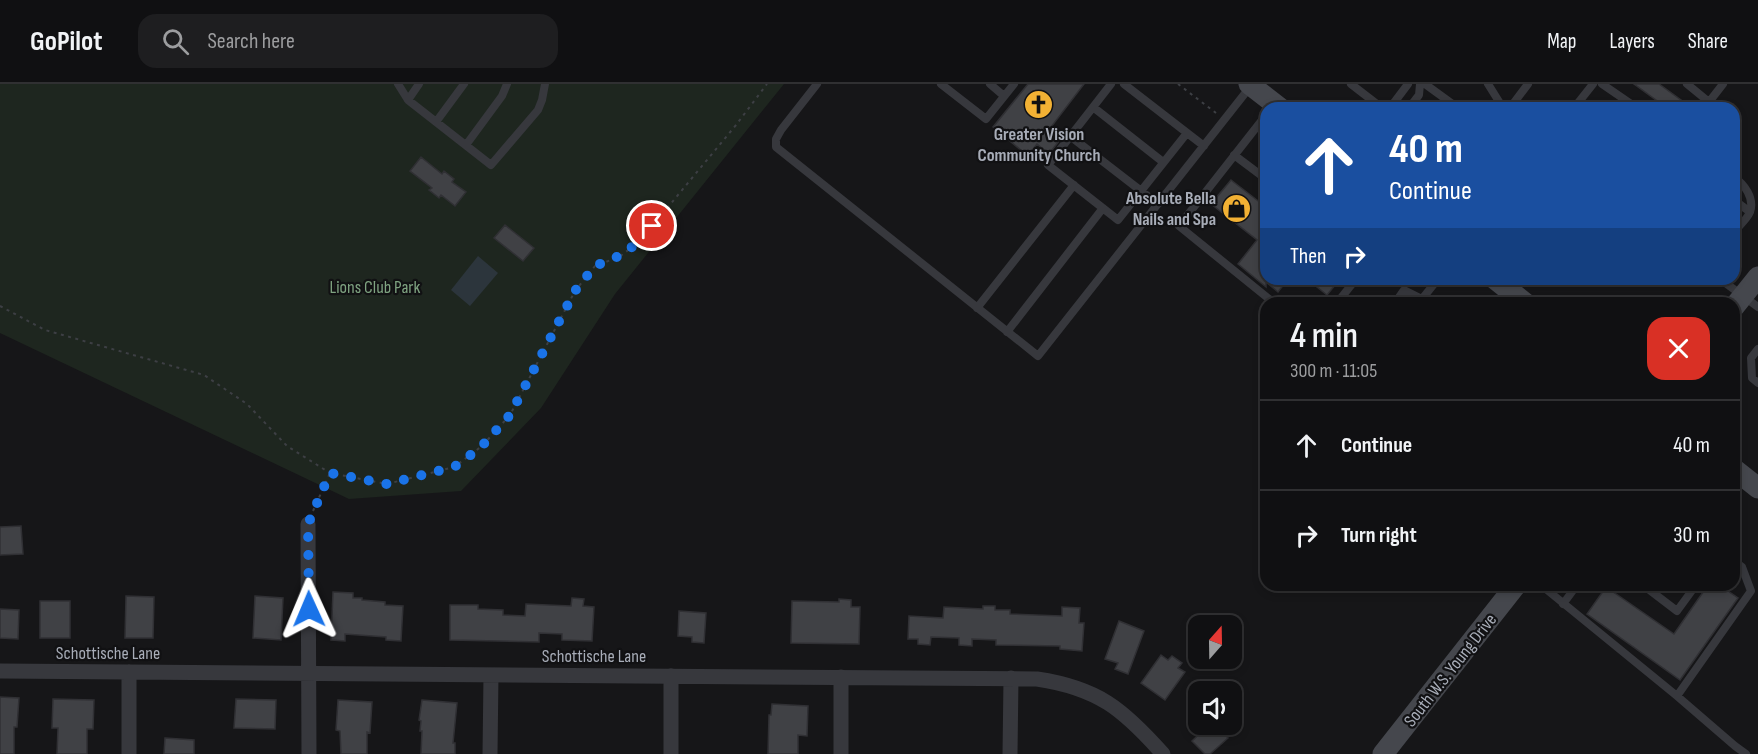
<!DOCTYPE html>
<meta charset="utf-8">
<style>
:root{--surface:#101012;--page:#1e1e20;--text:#f1f3f6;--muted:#9c9d9f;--line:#303032}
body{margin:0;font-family:"Sofia Sans Condensed",sans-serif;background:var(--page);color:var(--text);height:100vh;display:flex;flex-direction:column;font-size:22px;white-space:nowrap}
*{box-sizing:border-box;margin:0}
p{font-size:20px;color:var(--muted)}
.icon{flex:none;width:33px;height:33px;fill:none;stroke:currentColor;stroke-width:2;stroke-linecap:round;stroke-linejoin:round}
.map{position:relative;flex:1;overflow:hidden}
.side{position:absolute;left:1260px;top:213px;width:480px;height:294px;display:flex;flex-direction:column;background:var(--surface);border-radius:18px;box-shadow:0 3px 9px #0003,0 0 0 2px var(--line)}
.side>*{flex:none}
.top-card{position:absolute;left:1260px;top:18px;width:480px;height:183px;border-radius:18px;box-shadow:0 3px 9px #0003,0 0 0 2px var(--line);background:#1a4fa0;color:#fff;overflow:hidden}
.needle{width:39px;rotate:20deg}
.controls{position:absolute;left:1188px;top:531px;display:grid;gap:12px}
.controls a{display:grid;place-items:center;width:54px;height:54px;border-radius:12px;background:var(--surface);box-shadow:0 3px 9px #0003,0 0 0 2px var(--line);font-size:30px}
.pin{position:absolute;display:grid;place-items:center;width:51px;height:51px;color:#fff;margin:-26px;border:3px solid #fff;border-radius:50%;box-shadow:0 2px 6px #0007}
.me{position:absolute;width:66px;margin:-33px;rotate:359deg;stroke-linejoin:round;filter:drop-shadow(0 0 4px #0008)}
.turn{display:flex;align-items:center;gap:21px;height:126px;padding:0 30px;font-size:27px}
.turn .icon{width:78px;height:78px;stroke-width:2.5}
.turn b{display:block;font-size:42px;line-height:51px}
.then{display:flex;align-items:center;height:57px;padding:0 30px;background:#0003;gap:12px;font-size:22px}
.round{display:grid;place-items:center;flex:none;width:63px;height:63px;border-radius:18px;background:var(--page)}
.summary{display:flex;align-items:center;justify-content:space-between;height:102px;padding:0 30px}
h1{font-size:36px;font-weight:600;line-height:45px}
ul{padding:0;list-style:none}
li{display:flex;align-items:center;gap:18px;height:90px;padding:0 30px;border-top:2px solid var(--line)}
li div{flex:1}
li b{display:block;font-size:22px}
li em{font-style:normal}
header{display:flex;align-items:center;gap:36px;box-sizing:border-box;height:84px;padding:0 30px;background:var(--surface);border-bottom:2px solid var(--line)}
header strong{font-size:28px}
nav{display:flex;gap:33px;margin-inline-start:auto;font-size:21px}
.search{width:420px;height:54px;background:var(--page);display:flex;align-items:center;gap:15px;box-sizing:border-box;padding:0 21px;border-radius:18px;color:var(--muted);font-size:22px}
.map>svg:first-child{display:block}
</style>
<header>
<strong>GoPilot</strong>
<div class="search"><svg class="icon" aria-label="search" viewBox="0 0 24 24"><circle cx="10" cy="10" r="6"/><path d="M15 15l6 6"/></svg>Search here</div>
<nav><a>Map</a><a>Layers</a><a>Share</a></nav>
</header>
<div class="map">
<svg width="1758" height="670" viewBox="0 0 1758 670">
<rect width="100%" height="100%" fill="#161618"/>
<path fill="#1e261f" d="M 0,0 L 784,0 L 615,210 L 541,324 L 461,407 L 349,415 L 0,249 Z"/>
<path fill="#2c353c" d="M 478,172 L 498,189 L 470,222 L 451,206 Z"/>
<path fill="#404145" stroke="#303034" stroke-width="1.5" d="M 1028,0 L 1084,0 L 1051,43 L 1063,52 L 1049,70 L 1037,60 L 1028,72 L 993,43 Z
M 1634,0 L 1659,0 L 1692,24 L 1667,24 Z
M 421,73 L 442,90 L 444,87 L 454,95 L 452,98 L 466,108 L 455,122 L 441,111 L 439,114 L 429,106 L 432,104 L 410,87 Z
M 1231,96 L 1266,123 L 1266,195 L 1288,195 L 1278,208 L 1266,198 L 1266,203 L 1238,180 L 1257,156 L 1211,120 Z
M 505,141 L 534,164 L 523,177 L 494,154 Z
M 1307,195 L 1340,195 L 1327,211 Z
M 21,442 L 23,470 L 0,471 L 0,443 Z
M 1708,501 L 1719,501 L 1738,514 L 1680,596 L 1587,530 L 1606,503 L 1674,550 Z
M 333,508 L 353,509 L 353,514 L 362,514 L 362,516 L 385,518 L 385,521 L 403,522 L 401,557 L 386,556 L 386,553 L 345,550 L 345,557 L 331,556 Z
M 126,512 L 154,513 L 153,554 L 125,554 Z
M 255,512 L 283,514 L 281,556 L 253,554 Z
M 572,514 L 584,515 L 583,522 L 594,523 L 592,557 L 562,556 L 562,550 L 539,549 L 539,558 L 450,556 L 450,521 L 478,521 L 478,525 L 503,526 L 503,531 L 525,532 L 526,520 L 571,522 Z
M 839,515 L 851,516 L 851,523 L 860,523 L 859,560 L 791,559 L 792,517 L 839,518 Z
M 40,517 L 70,517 L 70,554 L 40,554 Z
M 983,522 L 995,522 L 995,526 L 1010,526 L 1010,530 L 1062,532 L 1062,523 L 1080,524 L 1079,539 L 1084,539 L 1082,567 L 1060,565 L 1060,562 L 996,561 L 996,556 L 972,555 L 972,562 L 959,561 L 959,554 L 931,553 L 930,561 L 918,560 L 918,555 L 908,555 L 909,532 L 943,534 L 944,523 L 983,525 Z
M 0,525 L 19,526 L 18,555 L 0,554 Z
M 679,527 L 706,529 L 704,559 L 692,558 L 692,553 L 678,552 Z
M 1119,537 L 1144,547 L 1128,590 L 1115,585 L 1118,579 L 1105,575 Z
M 1161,571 L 1168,576 L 1172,572 L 1182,579 L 1178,584 L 1185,588 L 1165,616 L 1141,599 Z
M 0,613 L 19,614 L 17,643 L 14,643 L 14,670 L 0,670 Z
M 53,615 L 94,616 L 93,645 L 87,645 L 87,670 L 57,670 L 58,644 L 52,644 Z
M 236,615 L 276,616 L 275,645 L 234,644 Z
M 338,616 L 372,618 L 370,649 L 367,648 L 367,670 L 341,670 L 340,647 L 336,646 Z
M 422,616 L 457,619 L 453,659 L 455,659 L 455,670 L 421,670 L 422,647 L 420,647 L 421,637 L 419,636 Z
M 772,620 L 808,622 L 807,652 L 798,651 L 798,670 L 768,670 L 769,631 L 771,631 Z
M 1210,640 L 1216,640 L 1228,654 L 1210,670 L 1205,670 L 1192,657 Z
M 165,654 L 194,656 L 194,670 L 164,670 Z"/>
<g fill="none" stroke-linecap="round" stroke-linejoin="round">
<path stroke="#3d3f44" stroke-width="2" stroke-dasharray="3 4.5" stroke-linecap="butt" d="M 1178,0 L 1216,29
M 0,222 L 45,246 L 204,291 L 247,320 L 287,362 L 330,389 L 387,400 L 454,383 L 482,362 L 510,331 L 575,207 L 595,182 L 619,173 L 639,158 L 736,41 L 767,0
M 313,427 L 330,389"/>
<path stroke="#37383d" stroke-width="8" d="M 398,0 L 408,16 L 491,81 L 538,26 L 542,16 L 545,0
M 817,0 L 781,46 L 776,55 L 776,63 L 1038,272 L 1250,3
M 941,0 L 986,35 L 1014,0
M 990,0 L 1004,12
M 1111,0 L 1048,81 L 1118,136 L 1187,49
M 1124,0 L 1204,62
M 1351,0 L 1382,24
M 1425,0 L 1458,24
M 1488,0 L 1503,24
M 1602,0 L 1637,24
M 1687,0 L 1709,18 L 1723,0
M 408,16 L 419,0
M 1093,23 L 1163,78
M 1393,24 L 1393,20 L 1408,0
M 1409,24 L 1419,11 L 1420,0
M 1510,24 L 1528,0
M 1574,24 L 1593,0
M 1266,31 L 1179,142 L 1274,219
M 436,38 L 464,0
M 1070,52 L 1158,120
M 466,61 L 502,12 L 507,0
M 1234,71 L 1266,95
M 1734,93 C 1744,100 1755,114 1750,128 C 1748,134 1739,142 1734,148
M 1734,116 L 1750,128
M 1631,195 L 1643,197 L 1645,195
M 1720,195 L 1758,223
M 1337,219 L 1356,195
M 1395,219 L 1404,206 L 1422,215
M 1428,219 L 1422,215 L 1438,195
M 977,224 L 1074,101
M 1007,248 L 1103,124
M 1758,265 L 1751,274 L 1752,294 L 1758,299
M 1541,501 L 1677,612 L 1751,507 L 1742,483 L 1734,477
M 1643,501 L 1677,527 L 1696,501
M 1563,520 L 1577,501
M 1677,612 L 1735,662 L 1746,670"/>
<path stroke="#37383d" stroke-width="15" d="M 308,440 L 309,670
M 0,587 L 1037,595 C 1098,604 1123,625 1163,670
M 129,670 L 129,588
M 490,670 L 491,591
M 671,670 L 671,592
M 841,670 L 841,593
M 1010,670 L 1011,594"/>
<path stroke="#45474d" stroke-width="21" d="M 1249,0 L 1280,24
M 1495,195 L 1525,219
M 1734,223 L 1758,193
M 1734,385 L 1758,404
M 1383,670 L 1516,501"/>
</g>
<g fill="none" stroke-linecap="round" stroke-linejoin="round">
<path stroke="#1a73e8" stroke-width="10" stroke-dasharray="0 18" d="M 309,525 L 308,440 L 330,389 L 387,400 L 454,383 L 468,373 L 482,362 L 510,331 L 575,207 L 595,182 L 619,172 L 639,158 L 652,142"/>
</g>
<defs>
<symbol id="church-disc" viewBox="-11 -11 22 22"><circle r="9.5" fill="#f2b134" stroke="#111113"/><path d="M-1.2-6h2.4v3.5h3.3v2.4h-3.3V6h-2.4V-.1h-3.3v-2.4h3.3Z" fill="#111"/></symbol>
<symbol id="shop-disc" viewBox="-11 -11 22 22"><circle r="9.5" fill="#f2b134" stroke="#111113"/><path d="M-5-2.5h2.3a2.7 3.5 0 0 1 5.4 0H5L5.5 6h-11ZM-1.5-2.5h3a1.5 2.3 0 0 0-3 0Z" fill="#111"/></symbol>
</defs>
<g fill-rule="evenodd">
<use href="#church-disc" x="1022" y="4" width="33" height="33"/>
<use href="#shop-disc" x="1220" y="108" width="33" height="33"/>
</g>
<g text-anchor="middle" stroke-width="4.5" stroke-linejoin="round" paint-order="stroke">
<g font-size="18" font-weight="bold" fill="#a8adb8" stroke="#111113">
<text x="1039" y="56">Greater Vision<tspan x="1039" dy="21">Community Church</tspan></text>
<text x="1216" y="120" text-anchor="end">Absolute Bella<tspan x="1216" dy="21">Nails and Spa</tspan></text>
</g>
<g font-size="18" fill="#7fa381" stroke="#111113">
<text x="375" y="209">Lions Club Park</text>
</g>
<g font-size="18" fill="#a8adb8" stroke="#111113">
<text x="108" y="575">Schottische Lane</text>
<text x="594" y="578">Schottische Lane</text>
<text transform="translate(1450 586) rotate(-52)" y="6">South W.S. Young Drive</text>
</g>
</g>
</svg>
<div class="controls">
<a><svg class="needle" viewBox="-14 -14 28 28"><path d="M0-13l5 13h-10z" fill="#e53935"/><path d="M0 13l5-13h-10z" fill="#9c9d9f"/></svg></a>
<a><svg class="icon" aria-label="sound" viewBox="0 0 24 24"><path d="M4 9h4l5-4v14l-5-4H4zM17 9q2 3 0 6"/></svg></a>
</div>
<div class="pin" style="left:652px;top:142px;background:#d93025"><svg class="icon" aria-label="arrive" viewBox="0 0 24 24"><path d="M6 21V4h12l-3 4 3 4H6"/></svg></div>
<svg class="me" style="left:309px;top:525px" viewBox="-20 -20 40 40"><path d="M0-17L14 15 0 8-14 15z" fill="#1a73e8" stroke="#fff" stroke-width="4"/></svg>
<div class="top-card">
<div class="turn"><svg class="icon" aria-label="ahead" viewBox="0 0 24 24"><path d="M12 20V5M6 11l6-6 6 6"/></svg><div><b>40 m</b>Continue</div></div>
<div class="then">Then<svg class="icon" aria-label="right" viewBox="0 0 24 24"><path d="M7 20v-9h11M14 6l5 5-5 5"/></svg></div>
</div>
<section class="side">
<div class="summary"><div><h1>4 min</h1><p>300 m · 11:05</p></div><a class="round" style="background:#d93025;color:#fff"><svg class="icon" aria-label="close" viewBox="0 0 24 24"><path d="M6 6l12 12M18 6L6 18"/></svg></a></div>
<ul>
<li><svg class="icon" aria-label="ahead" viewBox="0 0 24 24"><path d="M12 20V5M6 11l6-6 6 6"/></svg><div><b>Continue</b></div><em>40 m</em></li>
<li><svg class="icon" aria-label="right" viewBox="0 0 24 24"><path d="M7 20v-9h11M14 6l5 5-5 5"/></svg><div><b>Turn right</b></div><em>30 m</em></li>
</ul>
</section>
</div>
